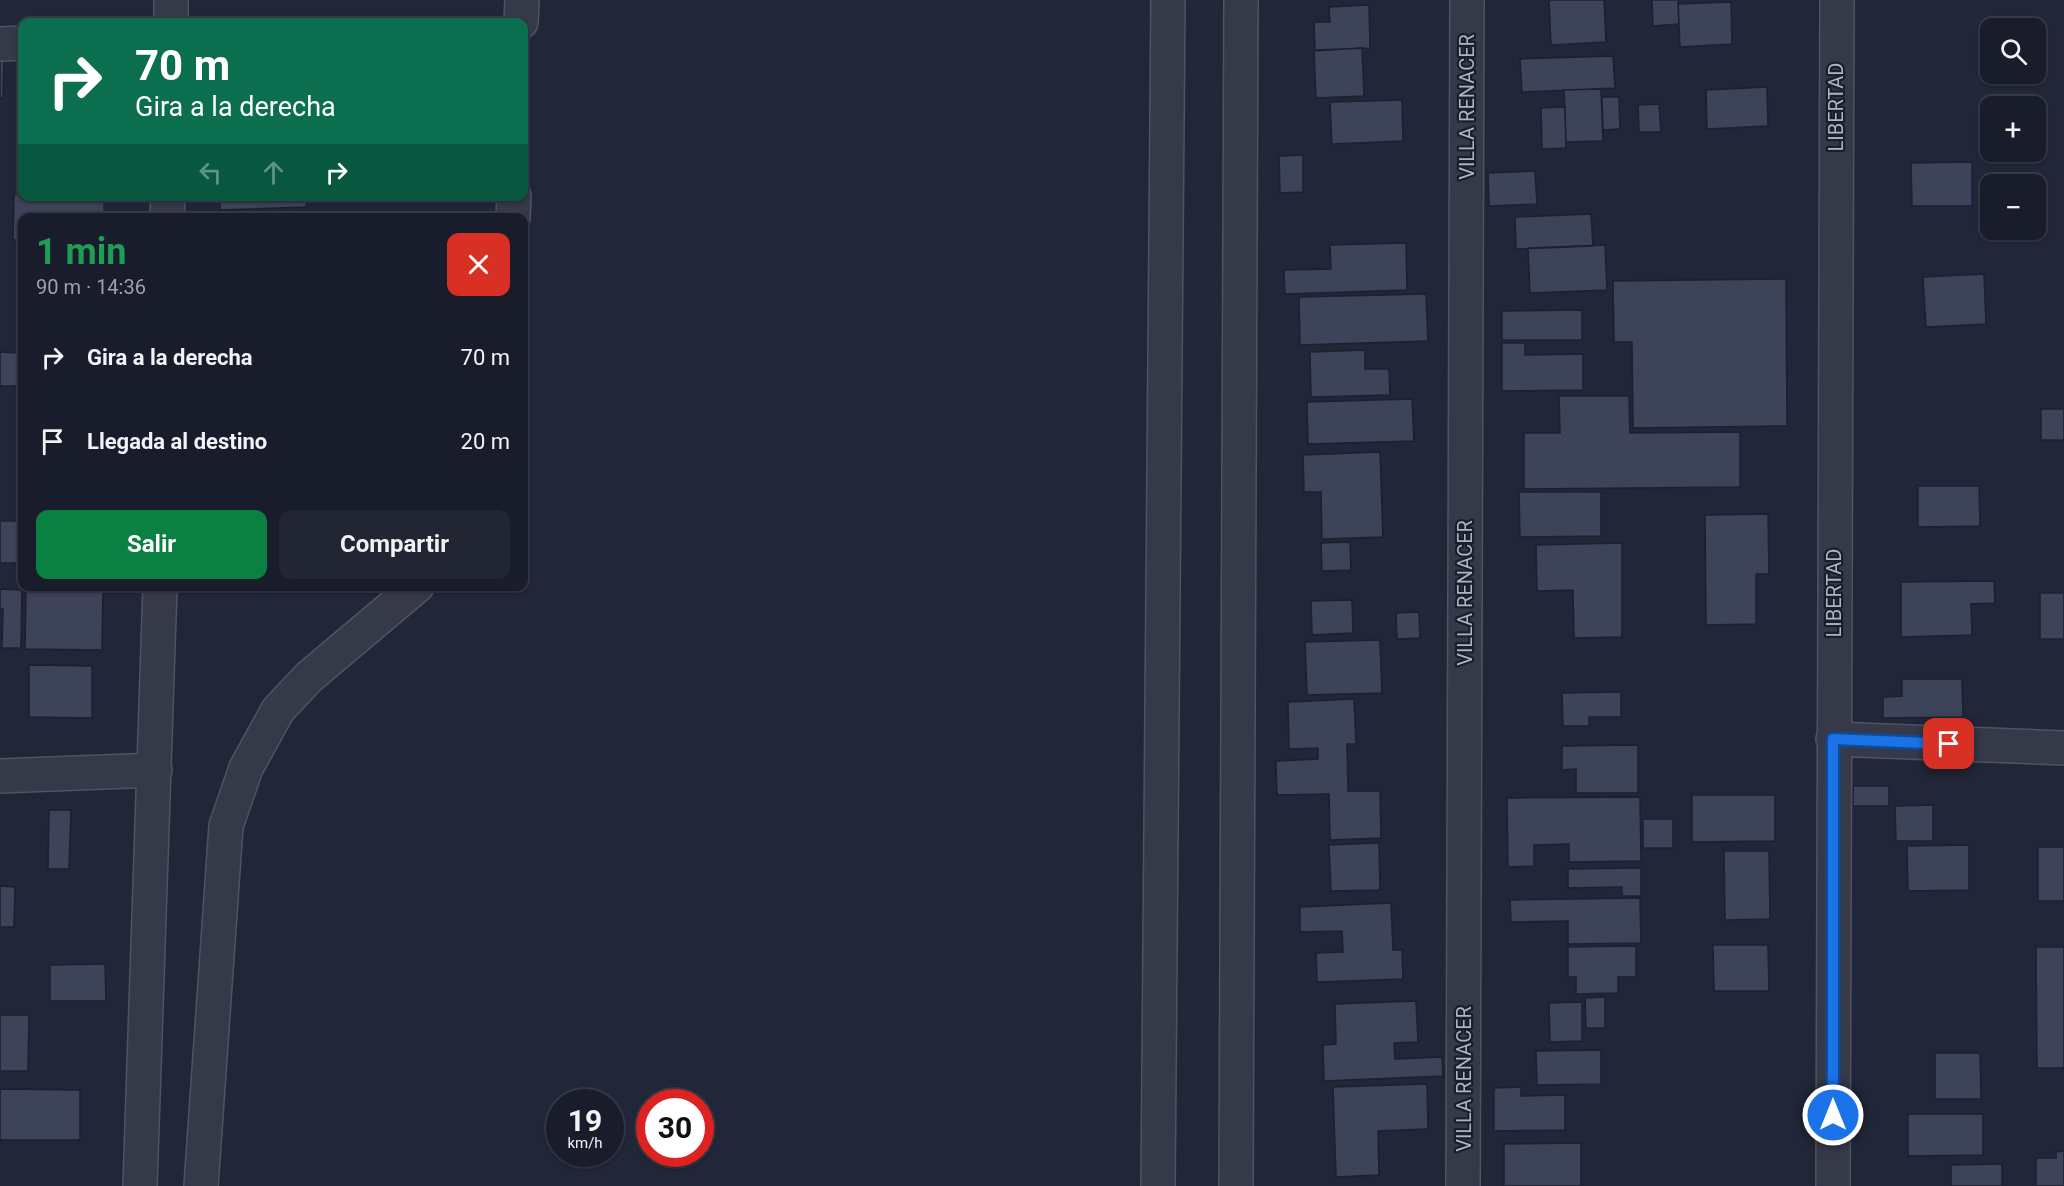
<!DOCTYPE html>
<html lang="es">
<meta charset="utf-8">
<style>
:root{--surface:#191c2a;--page:#222532;--text:#f1f3f6;--muted:#9fa1a8;--line:#373a47;--accent:#0b8043}
body{margin:0;font-family:Roboto,sans-serif;background:var(--page);color:var(--text);height:100vh;display:flex;flex-direction:column;font-size:22px;white-space:nowrap}
*{box-sizing:border-box;margin:0}
p{font-size:20px;color:var(--muted)}
.icon{flex:none;width:33px;height:33px;fill:none;stroke:currentColor;stroke-width:2;stroke-linecap:round;stroke-linejoin:round}
.map{position:relative;flex:1;overflow:hidden}
.details{position:absolute;left:18px;top:213px;width:510px;height:378px;display:flex;flex-direction:column;background:var(--surface);border-radius:12px;box-shadow:0 2px 4px #0004,0 0 0 2px var(--line)}
.details>*{flex:none}
.top-card{position:absolute;left:18px;top:18px;width:510px;height:183px;border-radius:12px;box-shadow:0 2px 4px #0004,0 0 0 2px var(--line);background:#0b6e4f;color:#fff;overflow:hidden}
.fabs{position:absolute;left:1980px;top:18px;display:grid;gap:12px}
.fabs a{display:grid;place-items:center;width:66px;height:66px;border-radius:12px;background:var(--surface);box-shadow:0 2px 4px #0004,0 0 0 2px var(--line);font-size:30px}
.speed{position:absolute;left:546px;top:1089px;display:flex;gap:12px;font-size:30px;font-weight:700;text-align:center}
.speed>*{display:grid;place-content:center;width:78px;height:78px;border-radius:50%;background:var(--surface);box-shadow:0 2px 4px #0004,0 0 0 2px var(--line);line-height:1}
.speed small{font-size:15px;font-weight:400}
.speed .limit{border:9px solid #d22;background:#fff;color:#111}
.pin{position:absolute;display:grid;place-items:center;width:51px;height:51px;color:#fff;margin:-26px;border-radius:12px;box-shadow:0 3px 9px #0006}
.me{position:absolute;width:66px;margin:-33px;rotate:0deg;stroke-linejoin:round;filter:drop-shadow(0 0 4px #0008)}
.turn{display:flex;align-items:center;gap:21px;height:126px;padding:0 18px;font-size:27px}
.turn .icon{width:78px;height:78px;stroke-width:2.5}
.turn b{display:block;font-size:42px;line-height:51px}
.lanes{display:flex;align-items:center;height:57px;padding:0 18px;background:#0003;justify-content:center;gap:30px;direction:ltr}
.lanes .off{opacity:.35}
.round{display:grid;place-items:center;flex:none;width:63px;height:63px;border-radius:12px;background:var(--page)}
.headline{display:flex;align-items:center;justify-content:space-between;height:102px;padding:0 18px}
h1{font-size:36px;font-weight:700;line-height:45px;color:#1e9e55}
.action{display:flex;gap:12px;margin-top:auto;padding:12px 18px}
.action a{flex:1;height:69px;border-radius:12px;background:var(--accent);color:#fff;font-size:24px;font-weight:700;line-height:69px;text-align:center}
.action a+a{background:var(--page);color:var(--text)}
ul{padding:0;list-style:none}
li{display:flex;align-items:center;gap:18px;height:84px;padding:0 18px}
li div{flex:1}
li b{display:block;font-size:22px}
li em{font-style:normal}
.map>svg:first-child{display:block}
</style>
<div class="map">
<svg width="2064" height="1186" viewBox="0 0 2064 1186">
<rect width="100%" height="100%" fill="#212638"/>
<path fill="#3d4358" stroke="#1c202f" stroke-width="1.5" d="M 1549,0 L 1604,0 L 1606,42 L 1551,45 Z
M 1652,0 L 1678,0 L 1679,24 L 1653,26 Z
M 1731,2 L 1732,44 L 1680,47 L 1678,4 Z
M 1369,5 L 1370,48 L 1315,50 L 1314,22 L 1330,22 L 1329,7 Z
M 1362,48 L 1364,96 L 1316,98 L 1314,51 Z
M 1613,56 L 1615,88 L 1522,92 L 1520,59 Z
M 0,57 L 4,57 L 3,98 L 0,98 Z
M 1767,87 L 1768,126 L 1707,129 L 1706,90 Z
M 1601,89 L 1603,141 L 1566,142 L 1564,90 Z
M 1602,97 L 1619,97 L 1620,129 L 1603,130 Z
M 1402,100 L 1403,141 L 1332,144 L 1330,102 Z
M 1659,104 L 1661,132 L 1639,132 L 1638,105 Z
M 1565,107 L 1566,148 L 1542,149 L 1541,108 Z
M 1303,155 L 1303,192 L 1280,193 L 1279,156 Z
M 1972,162 L 1972,206 L 1912,206 L 1911,163 Z
M 1535,171 L 1537,204 L 1489,206 L 1488,173 Z
M 14,194 L 22,194 L 22,196 L 104,196 L 104,218 L 22,218 L 22,240 L 13,240 Z
M 220,196 L 307,196 L 306,207 L 220,210 Z
M 1591,214 L 1593,246 L 1516,249 L 1515,217 Z
M 1406,243 L 1407,290 L 1285,294 L 1284,270 L 1331,269 L 1330,245 Z
M 1605,245 L 1607,290 L 1530,293 L 1528,248 Z
M 1984,274 L 1986,324 L 1926,327 L 1923,277 Z
M 1786,279 L 1787,426 L 1633,428 L 1632,342 L 1614,342 L 1613,281 Z
M 1426,294 L 1428,341 L 1300,345 L 1299,297 Z
M 1582,310 L 1582,340 L 1502,340 L 1502,311 Z
M 1502,343 L 1525,343 L 1525,355 L 1583,354 L 1583,390 L 1502,391 Z
M 1365,350 L 1365,369 L 1389,369 L 1390,395 L 1311,397 L 1310,352 Z
M 0,352 L 22,353 L 22,386 L 0,386 Z
M 19,390 L 22,390 L 22,434 L 19,434 Z
M 1559,396 L 1629,396 L 1630,433 L 1740,432 L 1740,487 L 1524,489 L 1524,433 L 1560,433 Z
M 1412,399 L 1414,441 L 1308,444 L 1307,402 Z
M 2041,409 L 2064,409 L 2064,440 L 2041,440 Z
M 1380,452 L 1383,537 L 1322,539 L 1321,492 L 1304,492 L 1303,455 Z
M 1918,486 L 1979,486 L 1980,526 L 1918,527 Z
M 1519,492 L 1601,492 L 1601,536 L 1520,537 Z
M 1768,514 L 1769,574 L 1756,574 L 1756,624 L 1706,625 L 1705,515 Z
M 0,521 L 22,521 L 22,563 L 0,563 Z
M 1350,542 L 1351,570 L 1322,571 L 1321,543 Z
M 1622,543 L 1622,637 L 1574,638 L 1573,590 L 1537,591 L 1536,545 Z
M 1994,581 L 1995,603 L 1971,604 L 1972,635 L 1901,637 L 1901,582 Z
M 0,589 L 22,590 L 21,648 L 2,648 L 3,609 L 0,609 Z
M 26,590 L 103,590 L 102,650 L 25,649 Z
M 2040,593 L 2064,593 L 2064,639 L 2040,639 Z
M 1352,600 L 1353,633 L 1312,635 L 1311,601 Z
M 1419,612 L 1420,638 L 1397,639 L 1396,613 Z
M 1380,640 L 1382,693 L 1307,695 L 1305,642 Z
M 29,665 L 92,666 L 92,718 L 29,717 Z
M 1902,679 L 1962,679 L 1963,717 L 1883,718 L 1883,697 L 1902,696 Z
M 1621,692 L 1621,717 L 1589,717 L 1589,726 L 1563,726 L 1562,693 Z
M 1354,699 L 1356,744 L 1347,744 L 1348,791 L 1380,791 L 1381,838 L 1330,840 L 1329,794 L 1277,795 L 1276,761 L 1318,759 L 1318,748 L 1289,749 L 1288,702 Z
M 1638,745 L 1638,793 L 1576,793 L 1576,769 L 1562,770 L 1562,746 Z
M 1853,786 L 1889,786 L 1889,806 L 1853,806 Z
M 1692,795 L 1775,795 L 1775,841 L 1692,842 Z
M 1640,797 L 1641,861 L 1569,862 L 1569,844 L 1534,845 L 1534,866 L 1508,867 L 1507,798 Z
M 1933,805 L 1933,841 L 1896,841 L 1895,806 Z
M 49,810 L 71,810 L 69,869 L 48,869 Z
M 1643,819 L 1673,819 L 1673,848 L 1643,848 Z
M 1379,843 L 1380,890 L 1331,891 L 1329,845 Z
M 1969,845 L 1969,890 L 1908,891 L 1907,846 Z
M 2038,847 L 2064,847 L 2064,901 L 2038,901 Z
M 1724,851 L 1769,851 L 1770,919 L 1725,920 Z
M 1641,868 L 1641,896 L 1622,896 L 1622,887 L 1568,888 L 1568,869 Z
M 0,886 L 15,887 L 14,927 L 0,927 Z
M 1640,898 L 1641,943 L 1568,944 L 1568,921 L 1511,922 L 1510,900 Z
M 1391,903 L 1393,950 L 1402,950 L 1403,979 L 1317,982 L 1316,953 L 1343,952 L 1342,931 L 1300,932 L 1300,907 Z
M 1713,945 L 1768,945 L 1769,991 L 1714,991 Z
M 1636,946 L 1636,977 L 1618,977 L 1618,993 L 1576,994 L 1576,977 L 1568,977 L 1568,947 Z
M 2036,947 L 2064,947 L 2064,1068 L 2037,1068 Z
M 105,964 L 106,1001 L 50,1001 L 50,965 Z
M 1605,997 L 1605,1028 L 1586,1028 L 1585,998 Z
M 1416,1001 L 1418,1042 L 1394,1043 L 1395,1059 L 1442,1057 L 1443,1076 L 1324,1081 L 1323,1045 L 1336,1044 L 1335,1004 Z
M 1582,1002 L 1582,1041 L 1550,1042 L 1549,1003 Z
M 0,1015 L 29,1015 L 28,1071 L 0,1071 Z
M 1601,1050 L 1601,1084 L 1537,1085 L 1536,1051 Z
M 1935,1053 L 1980,1053 L 1981,1099 L 1935,1099 Z
M 1427,1084 L 1428,1129 L 1378,1131 L 1379,1175 L 1336,1177 L 1333,1087 Z
M 1521,1087 L 1521,1096 L 1565,1095 L 1565,1130 L 1494,1131 L 1494,1088 Z
M 0,1089 L 80,1090 L 80,1140 L 0,1140 Z
M 1908,1114 L 1983,1114 L 1983,1155 L 1908,1156 Z
M 1581,1143 L 1581,1186 L 1504,1186 L 1504,1144 Z
M 2064,1151 L 2064,1186 L 2036,1186 L 2036,1158 L 2056,1158 L 2056,1152 Z
M 2002,1164 L 2002,1186 L 1951,1186 L 1951,1165 Z"/>
<g fill="none" stroke-linecap="round" stroke-linejoin="round">
<defs>
<path id="minor" d="M 171,22 L 171,0
M 521,22 L 522,0
M 0,44 L 22,43
M 167,218 L 168,196
M 513,218 L 514,196
M 1833,739 L 2064,748
M 0,776 L 155,770
M 140,1186 L 160,586
M 201,1186 L 226,826 L 246,768 L 278,710 L 309,677 L 417,586
M 1158,1186 L 1168,0
M 1236,1186 L 1241,0
M 1463,1186 L 1467,0
M 1833,1186 L 1837,0"/>
</defs>
<use href="#minor" stroke="#4f5363" stroke-width="36"/>
<use href="#minor" stroke="#353948" stroke-width="33"/>
</g>
<g fill="none" stroke-linecap="round" stroke-linejoin="round">
<defs>
<path id="route" d="M 1833,1115 L 1833,739 L 1949,744"/>
</defs>
<use href="#route" stroke="#114b97" stroke-width="15"/>
<use href="#route" stroke="#1a73e8" stroke-width="10"/>
</g>
<g text-anchor="middle" stroke-width="4.5" stroke-linejoin="round" paint-order="stroke">
<g font-size="20" fill="#afb3c5" stroke="#1a1e2d">
<text transform="translate(1467 107) rotate(-90)" y="7">VILLA RENACER</text>
<text transform="translate(1836 107) rotate(-90)" y="7">LIBERTAD</text>
<text transform="translate(1465 593) rotate(-90)" y="7">VILLA RENACER</text>
<text transform="translate(1834 593) rotate(-90)" y="7">LIBERTAD</text>
<text transform="translate(1464 1079) rotate(-90)" y="7">VILLA RENACER</text>
</g>
</g>
</svg>
<div class="fabs">
<a><svg class="icon" aria-label="search" viewBox="0 0 24 24"><circle cx="10" cy="10" r="6"/><path d="M15 15l6 6"/></svg></a>
<a>+</a>
<a>−</a>
</div>
<div class="speed"><div>19<small>km/h</small></div><div class="limit">30</div></div>
<div class="pin" style="left:1949px;top:744px;background:#d93025"><svg class="icon" aria-label="arrive" viewBox="0 0 24 24"><path d="M6 21V4h12l-3 4 3 4H6"/></svg></div>
<svg class="me" style="left:1833px;top:1115px" viewBox="-20 -20 40 40"><circle r="17" fill="#1a73e8" stroke="#fff" stroke-width="3"/><path d="M0-11L8 9 0 5-8 9z" fill="#fff"/></svg>
<div class="top-card">
<div class="turn"><svg class="icon" aria-label="right" viewBox="0 0 24 24"><path d="M7 20v-9h11M14 6l5 5-5 5"/></svg><div><b>70 m</b>Gira a la derecha</div></div>
<div class="lanes"><svg class="icon off" aria-label="left" viewBox="0 0 24 24"><path d="M17 20v-9H6M10 6l-5 5 5 5"/></svg><svg class="icon off" aria-label="ahead" viewBox="0 0 24 24"><path d="M12 20V5M6 11l6-6 6 6"/></svg><svg class="icon" aria-label="right" viewBox="0 0 24 24"><path d="M7 20v-9h11M14 6l5 5-5 5"/></svg></div>
</div>
<section class="details">
<div class="headline"><div><h1>1 min</h1><p>90 m · 14:36</p></div><a class="round" style="background:#d93025;color:#fff"><svg class="icon" aria-label="close" viewBox="0 0 24 24"><path d="M6 6l12 12M18 6L6 18"/></svg></a></div>
<ul>
<li><svg class="icon" aria-label="right" viewBox="0 0 24 24"><path d="M7 20v-9h11M14 6l5 5-5 5"/></svg><div><b>Gira a la derecha</b></div><em>70 m</em></li>
<li><svg class="icon" aria-label="arrive" viewBox="0 0 24 24"><path d="M6 21V4h12l-3 4 3 4H6"/></svg><div><b>Llegada al destino</b></div><em>20 m</em></li>
</ul>
<div class="action"><a>Salir</a><a>Compartir</a></div>
</section>
</div>
